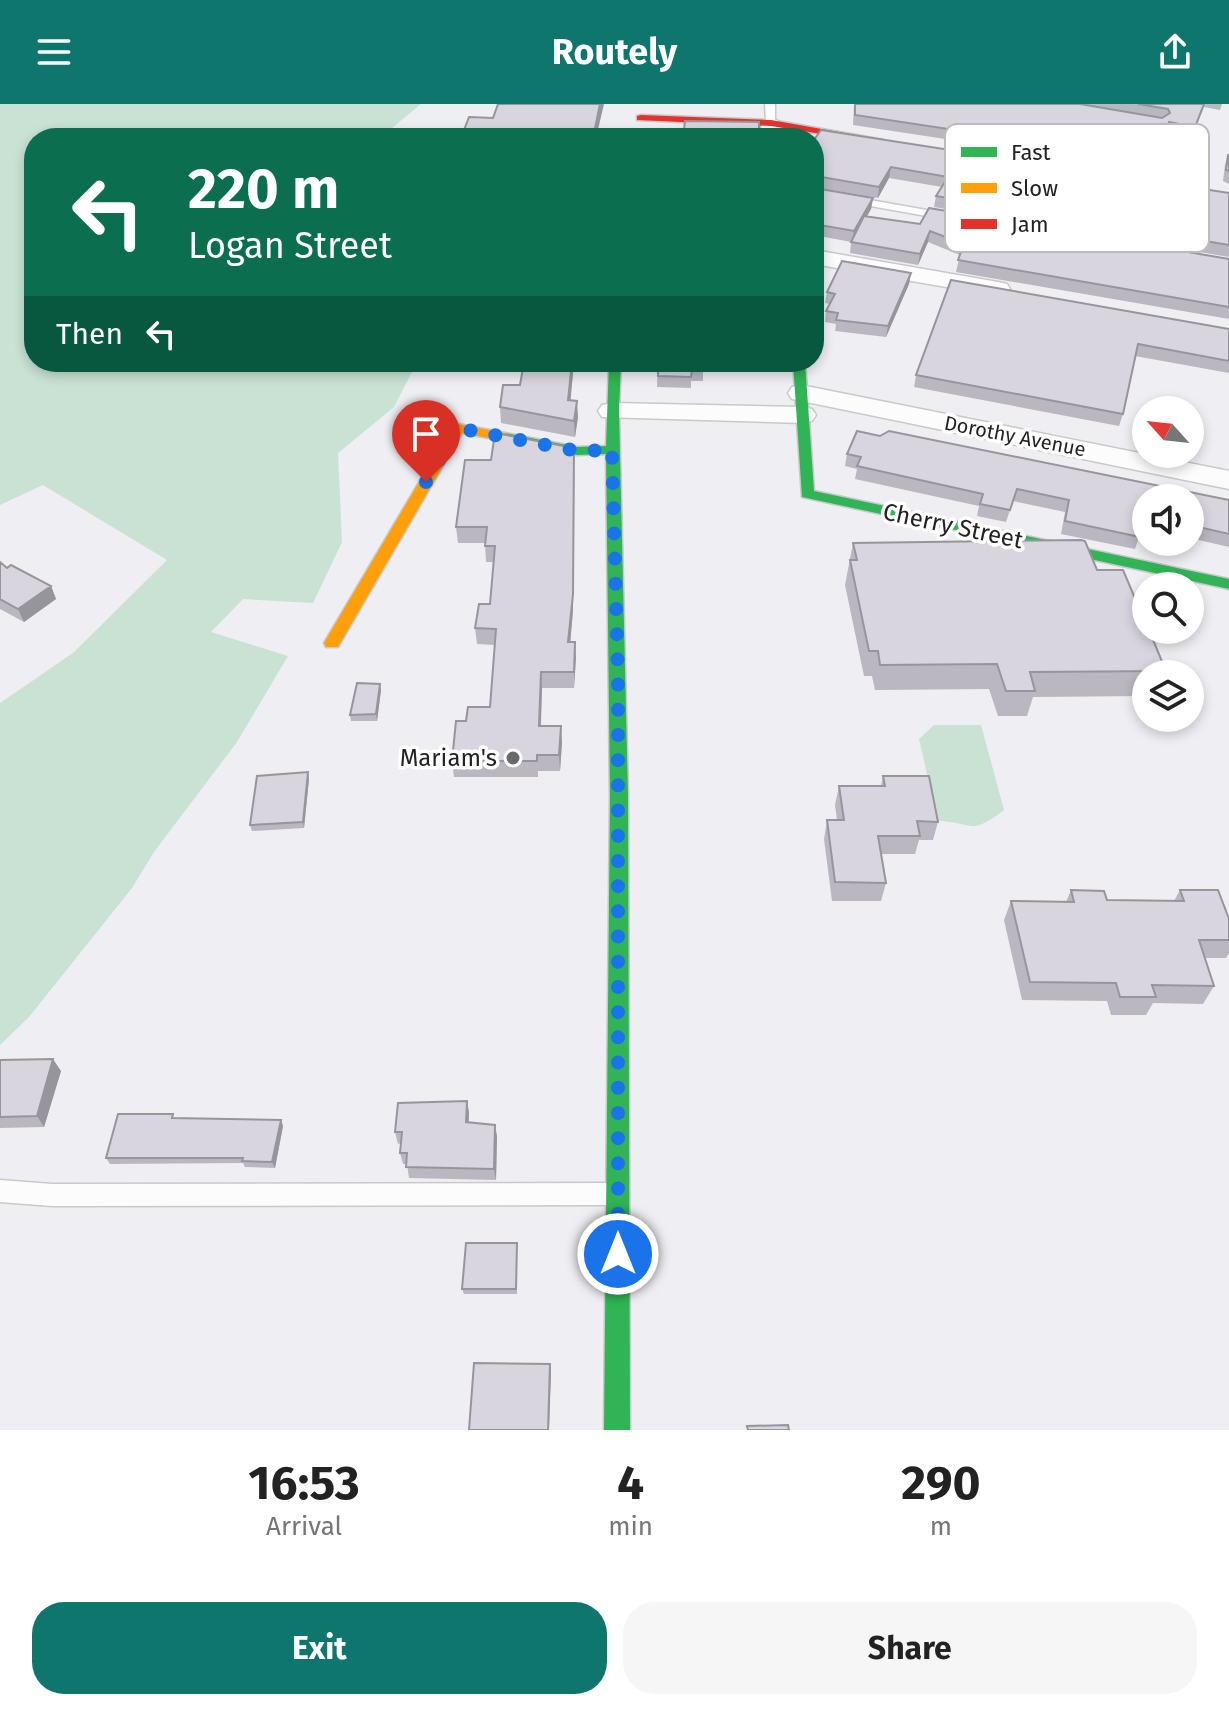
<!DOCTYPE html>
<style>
:root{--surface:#fff;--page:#f6f6f6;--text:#222;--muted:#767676;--accent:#0f766e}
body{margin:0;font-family:"Fira Sans",sans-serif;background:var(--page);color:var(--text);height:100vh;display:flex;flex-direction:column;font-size:30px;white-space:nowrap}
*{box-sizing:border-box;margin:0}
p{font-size:26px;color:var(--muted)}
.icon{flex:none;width:44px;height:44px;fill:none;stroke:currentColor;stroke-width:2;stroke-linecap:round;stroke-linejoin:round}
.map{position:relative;height:1326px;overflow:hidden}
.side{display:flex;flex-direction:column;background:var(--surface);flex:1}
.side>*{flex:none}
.top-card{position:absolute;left:24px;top:24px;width:800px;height:244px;border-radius:32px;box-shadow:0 4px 12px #0003;background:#0b6e4f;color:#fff;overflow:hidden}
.needle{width:52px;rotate:297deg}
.tools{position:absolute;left:1132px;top:292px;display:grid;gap:16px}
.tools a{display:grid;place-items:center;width:72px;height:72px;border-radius:50%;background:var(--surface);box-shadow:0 4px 12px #0003;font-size:40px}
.pin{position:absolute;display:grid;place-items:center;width:68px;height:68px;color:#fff;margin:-82px -34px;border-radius:50% 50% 50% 0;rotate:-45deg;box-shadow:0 0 8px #0007}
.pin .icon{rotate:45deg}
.me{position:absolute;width:88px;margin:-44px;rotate:0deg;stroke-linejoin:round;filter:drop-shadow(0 0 6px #0008)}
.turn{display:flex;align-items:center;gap:28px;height:168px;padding:0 32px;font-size:36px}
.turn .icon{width:104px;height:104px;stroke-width:2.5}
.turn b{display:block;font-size:56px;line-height:68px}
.then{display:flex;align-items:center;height:76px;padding:0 32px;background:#0003;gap:16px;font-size:30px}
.eta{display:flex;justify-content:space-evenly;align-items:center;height:136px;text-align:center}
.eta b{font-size:48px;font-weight:700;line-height:56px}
.button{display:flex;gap:16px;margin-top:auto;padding:16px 32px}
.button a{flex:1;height:92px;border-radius:32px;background:var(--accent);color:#fff;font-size:32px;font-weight:700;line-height:92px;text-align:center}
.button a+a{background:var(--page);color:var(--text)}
header{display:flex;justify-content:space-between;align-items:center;height:104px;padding:0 32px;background:var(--accent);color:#fff;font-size:36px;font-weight:700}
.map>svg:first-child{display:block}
</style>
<header><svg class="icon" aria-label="menu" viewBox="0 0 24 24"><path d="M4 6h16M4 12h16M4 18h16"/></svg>Routely<svg class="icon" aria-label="share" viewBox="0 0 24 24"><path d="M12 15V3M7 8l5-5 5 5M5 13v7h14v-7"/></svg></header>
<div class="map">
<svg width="1229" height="1326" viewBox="0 0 1229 1326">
<rect width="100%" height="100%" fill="#efeef2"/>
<path fill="#c9e2d4" d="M 0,0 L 421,0 L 386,29 L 362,34 L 34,34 L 34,258 L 417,258 L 394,303 L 338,349 L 342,438 L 313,499 L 243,495 L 211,528 L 288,552 L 237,638 L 154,748 L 132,784 L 29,913 L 0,941 L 0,599 L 73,549 L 167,456 L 43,381 L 0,401 Z
M 934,621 L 981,621 L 1004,706 C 969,733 974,718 938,717 L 919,635 Z"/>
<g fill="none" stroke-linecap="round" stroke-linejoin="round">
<defs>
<path id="lane" d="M 765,0 L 775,0 L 775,21 L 766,19 Z
M 814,86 L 949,110 L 955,113 L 949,116 L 814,92 Z
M 0,1076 L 52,1080 L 613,1079 L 621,1082 L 625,1090 L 621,1098 L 613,1101 L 52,1102 L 0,1098 Z"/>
<path id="street" d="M 771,13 L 781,19 L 782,34 L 762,34 L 761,19 Z
M 814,146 L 998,178 L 1007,180 L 1010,185 L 1007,190 L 998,192 L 814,160 Z
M 801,281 L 1229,367 L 1229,385 L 792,295 L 788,289 L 792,283 Z
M 612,299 L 802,303 L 812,305 L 816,311 L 812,317 L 802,319 L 602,313 L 598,307 L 602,301 Z"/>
<path id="fast" d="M 609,258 L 621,258 L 619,307 L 628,692 L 630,1326 L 604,1326 L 610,692 L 606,350 L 577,351 L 505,337 L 498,333 L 505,329 L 577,343 L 606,342 Z
M 793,258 L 805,258 L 814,387 L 1229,475 L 1229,485 L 802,393 Z"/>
<path id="slow" d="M 458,320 L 505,329 L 512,333 L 505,337 L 462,329 L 338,543 L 326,543 L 324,539 L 451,324 Z"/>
<path id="jam" d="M 641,11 L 771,16 L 884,36 L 879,39 L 771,22 L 637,16 L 637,12 Z"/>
</defs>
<use href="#lane" stroke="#c9c9cc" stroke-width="3"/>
<use href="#street" stroke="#c9c9cc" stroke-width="3"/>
<use href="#fast" stroke="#c9c9cc" stroke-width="3"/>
<use href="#slow" stroke="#c9c9cc" stroke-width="3"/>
<use href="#jam" stroke="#c9c9cc" stroke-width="3"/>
<use href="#lane" fill="#fdfcfd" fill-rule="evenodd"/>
<use href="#street" fill="#fdfcfd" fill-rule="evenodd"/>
<use href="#fast" fill="#30b455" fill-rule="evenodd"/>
<use href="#slow" fill="#ff9f0a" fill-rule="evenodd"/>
<use href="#jam" fill="#e5322d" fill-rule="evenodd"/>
</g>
<path fill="#bab7c0" d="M 854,0 L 1222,0 L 1220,6 L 1204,3 L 1192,33 L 1166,29 L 1157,67 L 853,21 Z
M 814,36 L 1229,89 L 1229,153 L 934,103 L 936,92 L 942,83 L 889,74 L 878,94 L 814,83 L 873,94 L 871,105 L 867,112 L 920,120 L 1229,155 L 1229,215 L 956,168 L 960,151 L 928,138 L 918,161 L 850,149 L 851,138 L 814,131 Z
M 1228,51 L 1229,51 L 1229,80 L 1223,77 L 1225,61 Z
M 911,169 L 909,180 L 886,233 L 835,227 L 836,220 L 825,218 L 826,207 L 830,200 L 825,199 L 827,188 Z
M 1229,225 L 1229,269 L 1135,252 L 1123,310 L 1119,322 L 914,283 L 916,271 Z
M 524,258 L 581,258 L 581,260 L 574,260 L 570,296 L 578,313 L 575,333 L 501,319 L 500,303 L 520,281 Z
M 658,258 L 703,258 L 703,277 L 691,277 L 691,284 L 657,283 Z
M 847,350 L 1229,396 L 1229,443 L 1190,434 L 1190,394 L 1146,394 L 1146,425 L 1142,424 L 1135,445 L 1061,430 L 1065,408 L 1013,397 L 1006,418 L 977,412 L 979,402 L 855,375 L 857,365 L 845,362 Z
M 574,360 L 573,506 L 570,538 L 575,538 L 574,584 L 542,584 L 541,622 L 562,638 L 560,667 L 538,667 L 538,673 L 454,673 L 452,657 L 466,617 L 490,603 L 495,541 L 477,540 L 475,524 L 490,500 L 494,458 L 486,458 L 485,439 L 458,439 L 456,423 Z
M 853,439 L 1097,466 L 1166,567 L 1165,570 L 1146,570 L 1146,592 L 1033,593 L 1027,612 L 998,612 L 989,585 L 875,586 L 872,572 L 864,572 L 845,481 Z
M 0,458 L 7,464 L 51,482 L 56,495 L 24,518 L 0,505 Z
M 381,586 L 377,617 L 351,617 L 350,611 Z
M 883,672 L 938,718 L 933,736 L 919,736 L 915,750 L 881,750 L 886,779 L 881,797 L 832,797 L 824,735 L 827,716 L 837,716 L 835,701 L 839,682 L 881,682 Z
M 309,675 L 304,724 L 252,727 L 250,721 Z
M 1071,786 L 1107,796 L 1174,797 L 1180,786 L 1229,815 L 1229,849 L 1226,854 L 1205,854 L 1214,882 L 1203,900 L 1153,899 L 1146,911 L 1111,911 L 1107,897 L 1022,896 L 1004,816 L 1011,797 L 1066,798 Z
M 0,956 L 61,967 L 44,1023 L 0,1024 Z
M 469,1008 L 469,1018 L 497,1032 L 496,1076 L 409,1074 L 407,1060 L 403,1060 L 400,1049 L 401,1039 L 398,1040 L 395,1028 Z
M 176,1014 L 281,1016 L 283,1022 L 275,1064 L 245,1063 L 243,1059 L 110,1060 L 106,1054 Z
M 517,1139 L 517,1190 L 464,1190 L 462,1185 Z"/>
<path fill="#97959c" d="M 600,0 L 604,0 L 596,34 L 593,34 Z
M 891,63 L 889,74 L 878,94 L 879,83 Z
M 873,94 L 871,105 L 852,138 L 854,127 Z
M 930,127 L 928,138 L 918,161 L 920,150 Z
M 911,169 L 909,180 L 886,233 L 888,222 Z
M 572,258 L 574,258 L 569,313 L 568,296 Z
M 577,297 L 578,313 L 575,333 L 574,317 Z
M 574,360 L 573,506 L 569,554 L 568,538 Z
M 51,482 L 56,495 L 24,518 L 18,505 Z
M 575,538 L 576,554 L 574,584 L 574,568 Z
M 541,568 L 542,584 L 540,638 L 539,622 Z
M 380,580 L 381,586 L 377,617 L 376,610 Z
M 561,622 L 562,638 L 560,667 L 559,651 Z
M 308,668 L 309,675 L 304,724 L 303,718 Z
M 53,955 L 61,967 L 44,1023 L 37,1012 Z
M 467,997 L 469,1008 L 468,1029 L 466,1018 Z
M 281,1016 L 283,1022 L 275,1064 L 272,1058 Z
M 495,1021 L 497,1032 L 496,1076 L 494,1065 Z
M 550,1260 L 551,1268 L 549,1326 L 548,1326 Z"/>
<path fill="#d8d5df" stroke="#97959c" stroke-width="2" d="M 498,0 L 600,0 L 593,34 L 461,34 L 469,13 L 493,14 Z
M 855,0 L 1080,0 L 1162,14 L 1170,9 L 1168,5 L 1138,0 L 1204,0 L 1195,23 L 1169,18 L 1160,57 L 855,11 Z
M 685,17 L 759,18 L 759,34 L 683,34 Z
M 821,26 L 1229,89 L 1229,141 L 936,92 L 948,73 L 891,63 L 879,83 L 816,72 L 814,74 L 814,36 Z
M 1228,51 L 1229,51 L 1229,67 L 1226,66 Z
M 814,82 L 815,84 L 873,94 L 854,127 L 814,120 Z
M 929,104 L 1229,155 L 1229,203 L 958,156 L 964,140 L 930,127 L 920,150 L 851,138 L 864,112 L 920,120 Z
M 842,157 L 911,169 L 888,222 L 836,216 L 838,209 L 826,207 L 835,190 L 827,188 Z
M 951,176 L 1229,225 L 1229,257 L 1138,240 L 1123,310 L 916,271 Z
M 524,258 L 572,258 L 568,296 L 577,297 L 574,317 L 500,303 L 503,281 L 520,281 Z
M 658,258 L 703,258 L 703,266 L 692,266 L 691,273 L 658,272 Z
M 857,327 L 880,332 L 889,327 L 1229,396 L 1229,430 L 1190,421 L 1190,394 L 1146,394 L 1146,411 L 1140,433 L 1065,417 L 1069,396 L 1017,385 L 1010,406 L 980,400 L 983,390 L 857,362 L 861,353 L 847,350 Z
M 495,329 L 574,344 L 573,490 L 568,538 L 575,538 L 574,568 L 541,568 L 539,622 L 561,622 L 559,651 L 537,651 L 537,657 L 452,657 L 456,617 L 466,617 L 468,603 L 490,603 L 496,525 L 475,524 L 479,500 L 490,500 L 495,442 L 485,442 L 487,423 L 456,423 L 465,356 L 491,356 Z
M 1081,436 L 1085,437 L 1097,466 L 1123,466 L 1146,520 L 1146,526 L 1149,526 L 1166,567 L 1030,568 L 1035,587 L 1006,587 L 997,560 L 880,561 L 878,547 L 869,547 L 850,456 L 857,456 L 853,439 Z
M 0,458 L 7,464 L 11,461 L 51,482 L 18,505 L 0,495 Z
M 357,579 L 380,580 L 376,610 L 350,611 Z
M 308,668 L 303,718 L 250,721 L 257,672 Z
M 883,672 L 929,672 L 938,718 L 917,717 L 920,732 L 878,732 L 886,779 L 835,778 L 827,716 L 844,716 L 839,682 L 885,682 Z
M 1071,786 L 1104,787 L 1107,796 L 1184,797 L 1180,786 L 1218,786 L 1229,815 L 1229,836 L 1199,836 L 1214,882 L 1152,881 L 1156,893 L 1120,893 L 1116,879 L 1030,878 L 1011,797 L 1074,798 Z
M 53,955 L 37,1012 L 0,1013 L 0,956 Z
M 467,997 L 466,1018 L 495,1021 L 494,1065 L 406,1063 L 407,1049 L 400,1049 L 402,1028 L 395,1028 L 398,999 Z
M 118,1010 L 173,1010 L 172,1014 L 281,1016 L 272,1058 L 242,1057 L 243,1054 L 106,1054 Z
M 466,1139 L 517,1139 L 516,1185 L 462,1185 Z
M 474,1259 L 550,1260 L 548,1326 L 469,1326 Z
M 788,1321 L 789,1326 L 748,1326 L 747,1322 Z"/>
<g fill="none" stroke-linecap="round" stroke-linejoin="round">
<path stroke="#1a73e8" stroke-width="14" stroke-dasharray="0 25.2" d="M 426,378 L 458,324 L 577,347 L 612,346 L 618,574 L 618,1150"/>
</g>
<circle fill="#6a696b" stroke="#fff" stroke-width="3" cx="513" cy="654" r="8"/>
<g text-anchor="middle" stroke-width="7" stroke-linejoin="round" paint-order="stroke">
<g font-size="20" fill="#222123" stroke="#fff">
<text transform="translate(1015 332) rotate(11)" y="7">Dorothy Avenue</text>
</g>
<g font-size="24" fill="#222123" stroke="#fff">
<text transform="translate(953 422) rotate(12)" y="8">Cherry Street</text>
</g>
<g font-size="24" fill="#222123" stroke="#fff" text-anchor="end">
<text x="497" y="662">Mariam's</text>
</g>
</g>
<rect x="945" y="20" width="264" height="128" rx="12" fill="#fff" stroke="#bdbcbd" stroke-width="2"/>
<rect x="961" y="43" width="36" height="10" fill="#30b455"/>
<rect x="961" y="79" width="36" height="10" fill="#ff9f0a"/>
<rect x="961" y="115" width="36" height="10" fill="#e5322d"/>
<g font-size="22" fill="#222123">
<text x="1011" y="56">Fast</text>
<text x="1011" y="92">Slow</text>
<text x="1011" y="128">Jam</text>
</g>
</svg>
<div class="tools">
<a><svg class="needle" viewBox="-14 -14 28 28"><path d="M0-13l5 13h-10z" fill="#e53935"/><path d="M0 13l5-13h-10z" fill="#767676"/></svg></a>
<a><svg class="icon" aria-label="sound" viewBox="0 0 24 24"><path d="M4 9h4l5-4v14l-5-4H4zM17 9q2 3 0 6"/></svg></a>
<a><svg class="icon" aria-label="search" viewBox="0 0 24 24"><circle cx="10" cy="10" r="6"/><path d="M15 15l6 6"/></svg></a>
<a><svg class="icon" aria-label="layers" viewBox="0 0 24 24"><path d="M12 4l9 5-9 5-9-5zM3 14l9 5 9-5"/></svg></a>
</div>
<div class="pin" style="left:426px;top:378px;background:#d93025"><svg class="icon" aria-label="arrive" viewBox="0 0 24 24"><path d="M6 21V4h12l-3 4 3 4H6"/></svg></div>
<svg class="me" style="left:618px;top:1150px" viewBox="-20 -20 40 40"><circle r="17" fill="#1a73e8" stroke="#fff" stroke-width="3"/><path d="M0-11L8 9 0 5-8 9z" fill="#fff"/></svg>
<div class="top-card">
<div class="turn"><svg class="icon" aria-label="left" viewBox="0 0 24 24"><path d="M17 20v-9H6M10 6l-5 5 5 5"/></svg><div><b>220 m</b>Logan Street</div></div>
<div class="then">Then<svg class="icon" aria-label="left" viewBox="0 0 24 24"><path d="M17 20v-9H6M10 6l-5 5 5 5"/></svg></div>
</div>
</div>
<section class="side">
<div class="eta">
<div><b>16:53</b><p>Arrival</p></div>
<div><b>4</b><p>min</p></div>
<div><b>290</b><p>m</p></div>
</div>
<div class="button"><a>Exit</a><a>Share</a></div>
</section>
